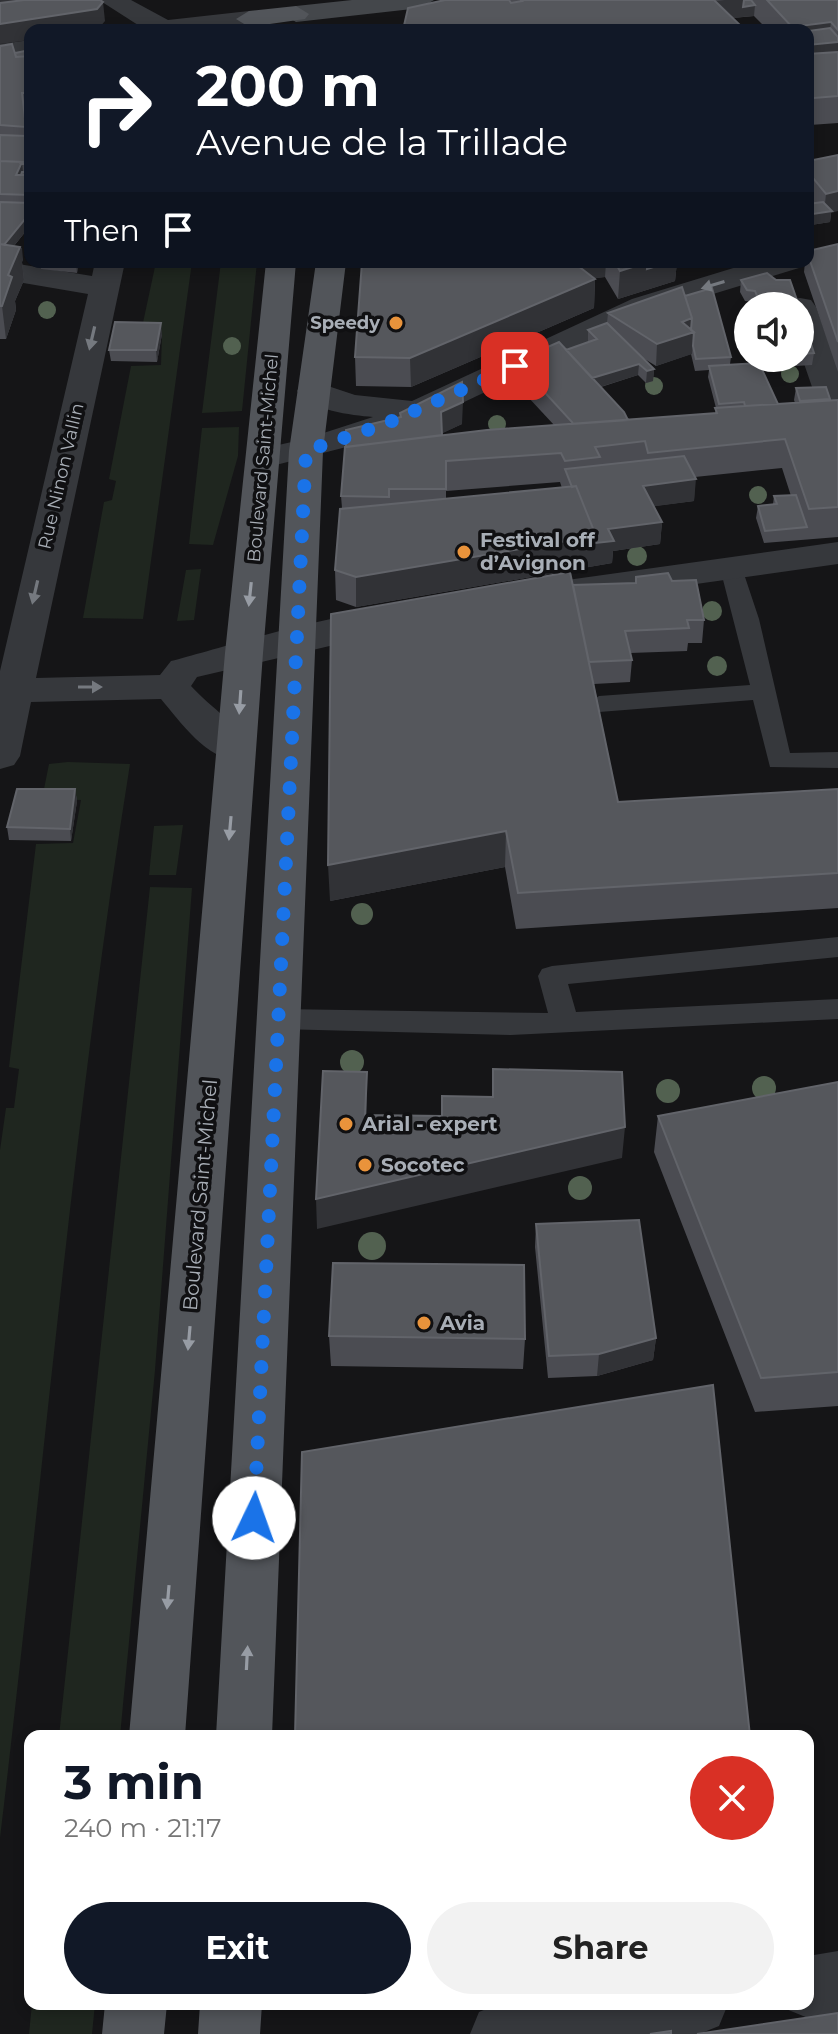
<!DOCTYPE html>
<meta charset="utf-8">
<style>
:root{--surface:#fff;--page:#f2f2f2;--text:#222;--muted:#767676;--accent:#111827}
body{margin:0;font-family:Montserrat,sans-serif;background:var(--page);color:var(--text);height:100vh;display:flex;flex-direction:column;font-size:30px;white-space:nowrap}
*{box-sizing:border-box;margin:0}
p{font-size:26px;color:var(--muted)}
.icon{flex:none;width:44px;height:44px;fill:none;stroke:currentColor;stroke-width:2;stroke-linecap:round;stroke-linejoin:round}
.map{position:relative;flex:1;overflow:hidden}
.details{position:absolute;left:24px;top:1730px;width:790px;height:280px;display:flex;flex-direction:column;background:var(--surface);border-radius:16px;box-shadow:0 4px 12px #0003}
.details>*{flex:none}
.banner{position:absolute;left:24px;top:24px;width:790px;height:244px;border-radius:16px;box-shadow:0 4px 12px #0003;background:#111827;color:#fff;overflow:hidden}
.tools{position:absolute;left:734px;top:292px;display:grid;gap:16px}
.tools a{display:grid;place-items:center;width:80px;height:80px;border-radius:50%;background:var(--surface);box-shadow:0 4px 12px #0003;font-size:40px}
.pin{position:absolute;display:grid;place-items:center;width:68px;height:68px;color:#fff;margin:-34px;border-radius:16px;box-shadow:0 4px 12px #0006}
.me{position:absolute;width:88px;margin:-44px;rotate:3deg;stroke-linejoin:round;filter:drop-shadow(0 0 6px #0008)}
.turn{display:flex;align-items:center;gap:28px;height:168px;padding:0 40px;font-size:36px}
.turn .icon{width:104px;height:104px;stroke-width:2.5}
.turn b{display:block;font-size:56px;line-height:68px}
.then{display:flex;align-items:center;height:76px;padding:0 40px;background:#0003;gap:16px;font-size:30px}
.round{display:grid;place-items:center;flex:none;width:84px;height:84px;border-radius:42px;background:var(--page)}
.head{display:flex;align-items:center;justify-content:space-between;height:136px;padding:0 40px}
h1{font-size:48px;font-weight:700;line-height:60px;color:var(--accent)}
.button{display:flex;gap:16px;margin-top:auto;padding:16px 40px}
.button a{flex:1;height:92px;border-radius:48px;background:var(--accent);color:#fff;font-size:32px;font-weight:700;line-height:92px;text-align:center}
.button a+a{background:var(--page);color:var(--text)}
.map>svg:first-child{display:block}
</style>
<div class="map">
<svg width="838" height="2034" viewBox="0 0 838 2034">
<rect width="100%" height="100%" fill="#151517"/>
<path fill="#1f261f" d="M 156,262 L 192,262 L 143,619 L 83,618 L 104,502 L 112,500 L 116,481 L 109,479 L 131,366 L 161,365 L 162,334 L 141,332 Z
M 221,262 L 257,262 L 242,411 L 202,413 Z
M 239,427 L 238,456 L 213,545 L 189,544 L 202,428 Z
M 201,569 L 194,620 L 177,621 L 186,570 Z
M 68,762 L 130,764 C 73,1120 43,1480 0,1838 L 0,1150 L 6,1108 L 14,1108 L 19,1069 L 9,1067 L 36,844 L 73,843 L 81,800 L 42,799 L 49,764 Z
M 183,825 L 176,875 L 149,875 L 154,826 Z
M 150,887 L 192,888 L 155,1370 L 120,1736 L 59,1736 Z
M 32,2004 L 95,2004 L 92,2034 L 29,2034 Z"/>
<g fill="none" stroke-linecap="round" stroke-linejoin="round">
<path fill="#36383c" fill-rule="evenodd" d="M 731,561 L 742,568 L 759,619 L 790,753 L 838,752 L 838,768 L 770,767 L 753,700 L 599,712 L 587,704 L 599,696 L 750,685 L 720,568 Z
M 838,937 L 838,957 L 568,984 L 576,1012 L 838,999 L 838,1019 L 511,1035 L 279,1029 L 269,1026 L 265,1019 L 269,1012 L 279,1009 L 548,1013 L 538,976 L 542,969 L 552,966 Z"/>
<path fill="#36383c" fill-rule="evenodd" d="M 99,0 L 131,0 L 168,20 L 249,11 L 262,19 L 258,25 L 220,30 L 135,30 L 138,25 Z
M 30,40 L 30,56 L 0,60 L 0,44 Z
M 0,261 L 92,276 L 95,262 L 125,262 L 36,678 L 160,675 L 171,661 C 218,649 362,603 402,613 L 407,621 L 402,629 L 197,677 L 191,686 C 211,708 240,726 256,750 L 250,759 C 213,769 182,724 161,699 L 31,702 L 20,756 L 14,765 L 0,769 L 0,671 L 88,294 L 0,279 Z
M 753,262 L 803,262 L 799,268 L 654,312 L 460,404 L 370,441 L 264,468 L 252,465 L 247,458 L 252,451 L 305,439 L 373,417 C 351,415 311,411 297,391 L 301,384 L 313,381 L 355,395 L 412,401 L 632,299 Z
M 800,298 L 811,300 L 816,307 L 838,368 L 838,423 L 826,420 L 821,413 L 800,352 L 800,306 L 785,306 L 789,300 Z
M 838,542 L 838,564 L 560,603 L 547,600 L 542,592 L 547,584 L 560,581 Z
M 838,1951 L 838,2013 L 808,2018 L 786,2009 L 784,2004 L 808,2004 L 808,1956 Z
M 498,2004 L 728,2004 L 719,2026 L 699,2034 L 470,2034 L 479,2012 Z"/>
<path fill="#44474b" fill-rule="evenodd" d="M 352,0 L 434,0 L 421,8 L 296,22 L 283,14 L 296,6 Z"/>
<path fill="#52555a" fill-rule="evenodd" d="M 296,6 L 309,14 L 305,19 L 249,27 L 236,19 L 249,11 Z
M 266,262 L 296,262 L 263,653 L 185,1736 L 129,1736 L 225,653 Z
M 316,262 L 346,262 L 323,451 L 272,1736 L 216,1736 L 289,451 Z
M 105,2004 L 167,2004 L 164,2034 L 102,2034 Z
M 200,2004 L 262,2004 L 260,2034 L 198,2034 Z"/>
</g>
<g fill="#526150">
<circle cx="47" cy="310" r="9"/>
<circle cx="232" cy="346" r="9"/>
<circle cx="790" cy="374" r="9"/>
<circle cx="654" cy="386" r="9"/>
<circle cx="497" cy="424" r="9"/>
<circle cx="758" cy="495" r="9"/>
<circle cx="637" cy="556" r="10"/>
<circle cx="712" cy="611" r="10"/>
<circle cx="717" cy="666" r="10"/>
<circle cx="362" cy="914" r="11"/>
<circle cx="352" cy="1062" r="12"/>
<circle cx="764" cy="1088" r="12"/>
<circle cx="668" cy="1091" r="12"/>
<circle cx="580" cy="1188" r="12"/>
<circle cx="372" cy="1246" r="14"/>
</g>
<path fill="#4b4c52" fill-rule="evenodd" d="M 509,0 L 838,0 L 838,123 L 810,125 L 808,122 L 808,30 L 768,30 L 754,16 L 733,18 L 403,30 Z
M 0,46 L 15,53 L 30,50 L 30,113 L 25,113 L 26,126 L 30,127 L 30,226 L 14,246 L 23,259 L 22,262 L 24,280 L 15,301 L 16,310 L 6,339 L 0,339 Z
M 838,155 L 830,222 L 811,225 L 808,221 L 808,204 L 814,203 L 808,196 L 808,161 Z
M 838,244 L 838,372 L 804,272 L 805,262 L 808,262 L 808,251 Z
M 41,262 L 79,262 L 77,273 L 41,269 Z
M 362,262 L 677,262 L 675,281 L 618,299 L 605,277 L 594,278 L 595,279 L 594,308 L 411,387 L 356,386 L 355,357 Z
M 741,280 L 799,306 L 755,306 L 754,302 L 745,301 L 740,292 Z
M 685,296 L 731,357 L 730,364 L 778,404 L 795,403 L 794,400 L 796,388 L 830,399 L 830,401 L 838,400 L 838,537 L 764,543 L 756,518 L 758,506 L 773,504 L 774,496 L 791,496 L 782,468 L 695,477 L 694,501 L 654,506 L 662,522 L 660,544 L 613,551 L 612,563 L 356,607 L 336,600 L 335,570 L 342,508 L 341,496 L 400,417 L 400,413 L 462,424 L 442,433 L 442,435 L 554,425 L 515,383 L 516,361 L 566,350 L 588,342 L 588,330 L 607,323 L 608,313 ZM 691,354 L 695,371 L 709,370 L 708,377 L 716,408 L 715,413 L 628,420 L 601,387 L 638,375 L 646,383 L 653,381 L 654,369 L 643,358 L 656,366 ZM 560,482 L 562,488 L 446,499 L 446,491 Z
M 800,310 L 814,353 L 812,365 L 780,367 L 776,358 L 800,358 Z
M 162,334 L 157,362 L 111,361 L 109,350 Z
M 636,577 L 672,581 L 704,620 L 702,643 L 688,643 L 687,651 L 630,653 L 632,660 L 630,682 L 594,684 L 618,802 L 838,789 L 838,908 L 516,929 L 505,867 L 330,901 L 573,585 L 635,583 Z
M 75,789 L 77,801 L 71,841 L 9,840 L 7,827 Z
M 838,1082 L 838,1406 L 755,1412 L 654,1152 L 658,1116 Z
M 536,1224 L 656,1338 L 653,1360 L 597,1376 L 548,1378 L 535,1247 Z
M 329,1336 L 525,1339 L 523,1369 L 331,1366 Z"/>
<path fill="#313236" d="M 0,0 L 87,0 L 103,2 L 105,21 L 99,28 L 89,30 L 30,30 L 30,40 L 0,44 Z
M 725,0 L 744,0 L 742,17 L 702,22 L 704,2 Z
M 755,5 L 754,16 L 742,17 L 743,7 Z
M 831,22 L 828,43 L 838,42 L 838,61 L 808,65 L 808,30 L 792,30 L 792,27 Z
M 22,162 L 24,182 L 16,175 Z
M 838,191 L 838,211 L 831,213 L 830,222 L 811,225 L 813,214 L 824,212 L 826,194 Z
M 30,213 L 30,226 L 9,252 L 4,245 Z
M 20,247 L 22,248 L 23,259 L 22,262 L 24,280 L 15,301 L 16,310 L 6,339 L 2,306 L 8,275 Z
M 76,262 L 79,262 L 77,273 Z
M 562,262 L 606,262 L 605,277 L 562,282 Z
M 648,262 L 677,262 L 675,281 L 618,299 L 620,271 Z
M 595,279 L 594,308 L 411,387 L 410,358 Z
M 692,318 L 694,332 L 692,354 L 656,366 L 657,344 L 682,322 Z
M 161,323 L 162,334 L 157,362 L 156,350 Z
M 639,364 L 638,375 L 584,392 L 585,380 Z
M 654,369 L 653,381 L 646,383 L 647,371 Z
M 463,402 L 462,424 L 441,434 L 441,412 Z
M 696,479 L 694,501 L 642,508 L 643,486 Z
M 662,522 L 660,544 L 613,551 L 612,563 L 356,607 L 356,577 L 608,529 Z
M 75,789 L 77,801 L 71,841 L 70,829 Z
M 506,831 L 505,867 L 330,901 L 328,865 Z
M 367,1072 L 367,1103 L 366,1145 L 365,1115 Z
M 625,1127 L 622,1158 L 317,1229 L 316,1199 Z
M 656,1338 L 653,1360 L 597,1376 L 599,1354 Z"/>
<path fill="#55575c" stroke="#62646a" stroke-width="2" d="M 24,0 L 100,0 L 103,2 L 97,9 L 0,24 L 0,3 Z
M 445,0 L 509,0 L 511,3 L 522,1 L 521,0 L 714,0 L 743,28 L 726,30 L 403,30 L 408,8 Z
M 744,0 L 751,0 L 755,5 L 743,7 Z
M 767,0 L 838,0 L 838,30 L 831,22 L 792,27 Z
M 130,26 L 129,30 L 97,30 Z
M 830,28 L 838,37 L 838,42 L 808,45 L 808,31 Z
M 12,44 L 16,57 L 30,56 L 30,93 L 22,93 L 26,127 L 0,125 L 0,46 Z
M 30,50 L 30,56 L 16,57 L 15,53 Z
M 838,52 L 838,96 L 814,98 L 808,90 L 808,54 Z
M 26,127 L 30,127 L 30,164 L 21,163 L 22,162 L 0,161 L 0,135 L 27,136 Z
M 838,155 L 838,191 L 826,194 L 808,172 L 808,161 Z
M 0,161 L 22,162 L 16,175 L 30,175 L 30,195 L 0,194 Z
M 22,172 L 30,172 L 30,175 L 21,175 Z
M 0,202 L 30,203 L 30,213 L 4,245 L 0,244 Z
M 823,202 L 832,211 L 813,214 L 808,208 L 808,204 Z
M 0,244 L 20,247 L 8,275 L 12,277 L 2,306 L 0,306 Z
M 838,244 L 838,342 L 808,255 L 808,251 Z
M 362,262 L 573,262 L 595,279 L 410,358 L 355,357 Z
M 615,262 L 648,262 L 620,271 Z
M 648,262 L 669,262 L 647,269 Z
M 767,273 L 776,280 L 790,280 L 799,306 L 761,306 L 755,291 L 747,290 L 741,280 Z
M 682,287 L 692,318 L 682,322 L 694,332 L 657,344 L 608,313 Z
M 712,288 L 731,357 L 696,359 L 693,346 L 694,332 L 691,330 L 692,318 L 685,296 Z
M 800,310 L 814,353 L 800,354 Z
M 115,322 L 161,323 L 156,350 L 109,350 Z
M 607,323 L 654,369 L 647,371 L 639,364 L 592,378 L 566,350 L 597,339 L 588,330 Z
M 559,342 L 624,412 L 628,420 L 573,424 L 572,422 L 516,361 Z
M 759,363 L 778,404 L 745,406 L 744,402 L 719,404 L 709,366 Z
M 462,382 L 463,402 L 441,412 L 442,435 L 346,447 L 346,430 L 401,417 L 400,413 Z
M 826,387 L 830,399 L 800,401 L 796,388 Z
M 838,400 L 838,507 L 809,509 L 785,439 L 648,453 L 645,441 L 595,447 L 600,457 L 565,461 L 561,453 L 446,461 L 446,489 L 389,489 L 389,497 L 341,496 L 345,447 L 487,430 L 717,413 L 715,408 Z
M 684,456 L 696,479 L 643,486 L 662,522 L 608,529 L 614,541 L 596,543 L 596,536 L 576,486 L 572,487 L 565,469 Z
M 576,486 L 596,536 L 356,577 L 335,570 L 340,509 Z
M 796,495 L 807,527 L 765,531 L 758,506 L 777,504 L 774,496 Z
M 570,572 L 618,802 L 838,789 L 838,873 L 518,893 L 506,831 L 328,865 L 331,614 Z
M 668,573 L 672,581 L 696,580 L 704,620 L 687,620 L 689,628 L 625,631 L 632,660 L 589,662 L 573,585 L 636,583 L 636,577 Z
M 17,789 L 75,789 L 70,829 L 7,827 Z
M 493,1069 L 622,1072 L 625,1127 L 316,1199 L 323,1071 L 367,1072 L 365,1115 L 442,1116 L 442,1096 L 493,1097 Z
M 838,1082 L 838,1372 L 761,1378 L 658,1116 Z
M 639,1220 L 656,1338 L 599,1354 L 549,1356 L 536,1224 Z
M 333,1263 L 524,1265 L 525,1339 L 329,1336 Z
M 713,1385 L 750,1736 L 295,1736 L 302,1452 Z
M 838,2013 L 838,2034 L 697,2034 Z
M 671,2031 L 671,2034 L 650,2034 Z"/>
<defs><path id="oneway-solid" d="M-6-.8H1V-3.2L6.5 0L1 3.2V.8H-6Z" transform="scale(2)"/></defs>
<g fill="#75797f">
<use href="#oneway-solid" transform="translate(713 285) rotate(163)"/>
<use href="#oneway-solid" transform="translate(92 338) rotate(103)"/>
<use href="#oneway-solid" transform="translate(35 592) rotate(103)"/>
<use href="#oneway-solid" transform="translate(90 687)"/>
</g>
<g fill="#979ca4">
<use href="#oneway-solid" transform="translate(250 594) rotate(96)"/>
<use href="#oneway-solid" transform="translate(240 702) rotate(94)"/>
<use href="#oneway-solid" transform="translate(230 828) rotate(95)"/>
<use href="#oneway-solid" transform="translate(189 1338) rotate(95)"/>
<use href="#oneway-solid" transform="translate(168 1597) rotate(95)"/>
<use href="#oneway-solid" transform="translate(247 1658) rotate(-87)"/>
</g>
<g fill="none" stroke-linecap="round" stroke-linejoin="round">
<path stroke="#1a73e8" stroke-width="14" stroke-dasharray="0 25.2" d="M 254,1518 L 306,451 L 385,424 L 515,366"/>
</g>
<g fill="#e9933b" stroke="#101012" stroke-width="3">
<circle cx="396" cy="323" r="8"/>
<circle cx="464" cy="552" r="8"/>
<circle cx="346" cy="1124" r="8"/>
<circle cx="365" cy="1165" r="8"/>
<circle cx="424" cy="1323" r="8"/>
</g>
<g text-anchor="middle" stroke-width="7" stroke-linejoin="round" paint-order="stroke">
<g font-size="18" font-weight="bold" fill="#a8aeb6" stroke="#101012" text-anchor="end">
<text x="380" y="329">Speedy</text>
</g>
<g font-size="18" fill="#a8aeb6" stroke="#101012">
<text transform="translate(263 458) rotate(-85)" y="6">Boulevard Saint-Michel</text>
<text transform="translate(61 476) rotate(-77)" y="6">Rue Ninon Vallin</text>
</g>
<g font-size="20" font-weight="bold" fill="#a8aeb6" stroke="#101012" text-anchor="start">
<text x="480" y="547">Festival off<tspan x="480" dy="23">d’Avignon</tspan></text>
<text x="362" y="1131">Arial - expert</text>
<text x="381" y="1172">Socotec</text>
<text x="440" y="1330">Avia</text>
</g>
<g font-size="20" fill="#a8aeb6" stroke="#101012">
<text transform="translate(200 1195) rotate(-85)" y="7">Boulevard Saint-Michel</text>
</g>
</g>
</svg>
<div class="tools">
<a><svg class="icon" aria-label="sound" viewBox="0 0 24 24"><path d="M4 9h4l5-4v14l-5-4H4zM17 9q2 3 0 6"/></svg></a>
</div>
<div class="pin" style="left:515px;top:366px;background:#d93025"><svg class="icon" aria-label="arrive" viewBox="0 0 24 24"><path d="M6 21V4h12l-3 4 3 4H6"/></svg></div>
<svg class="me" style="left:254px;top:1518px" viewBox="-20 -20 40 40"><circle r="19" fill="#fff"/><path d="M0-13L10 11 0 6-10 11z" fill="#1a73e8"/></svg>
<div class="banner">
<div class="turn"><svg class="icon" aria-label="right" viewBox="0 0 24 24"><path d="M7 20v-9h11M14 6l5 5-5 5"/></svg><div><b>200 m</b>Avenue de la Trillade</div></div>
<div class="then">Then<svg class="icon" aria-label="arrive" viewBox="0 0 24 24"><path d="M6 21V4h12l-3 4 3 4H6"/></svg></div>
</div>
<section class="details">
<div class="head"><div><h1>3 min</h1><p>240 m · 21:17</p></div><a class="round" style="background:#d93025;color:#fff"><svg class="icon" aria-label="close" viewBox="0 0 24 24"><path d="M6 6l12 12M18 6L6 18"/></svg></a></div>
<div class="button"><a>Exit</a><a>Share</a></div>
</section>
</div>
